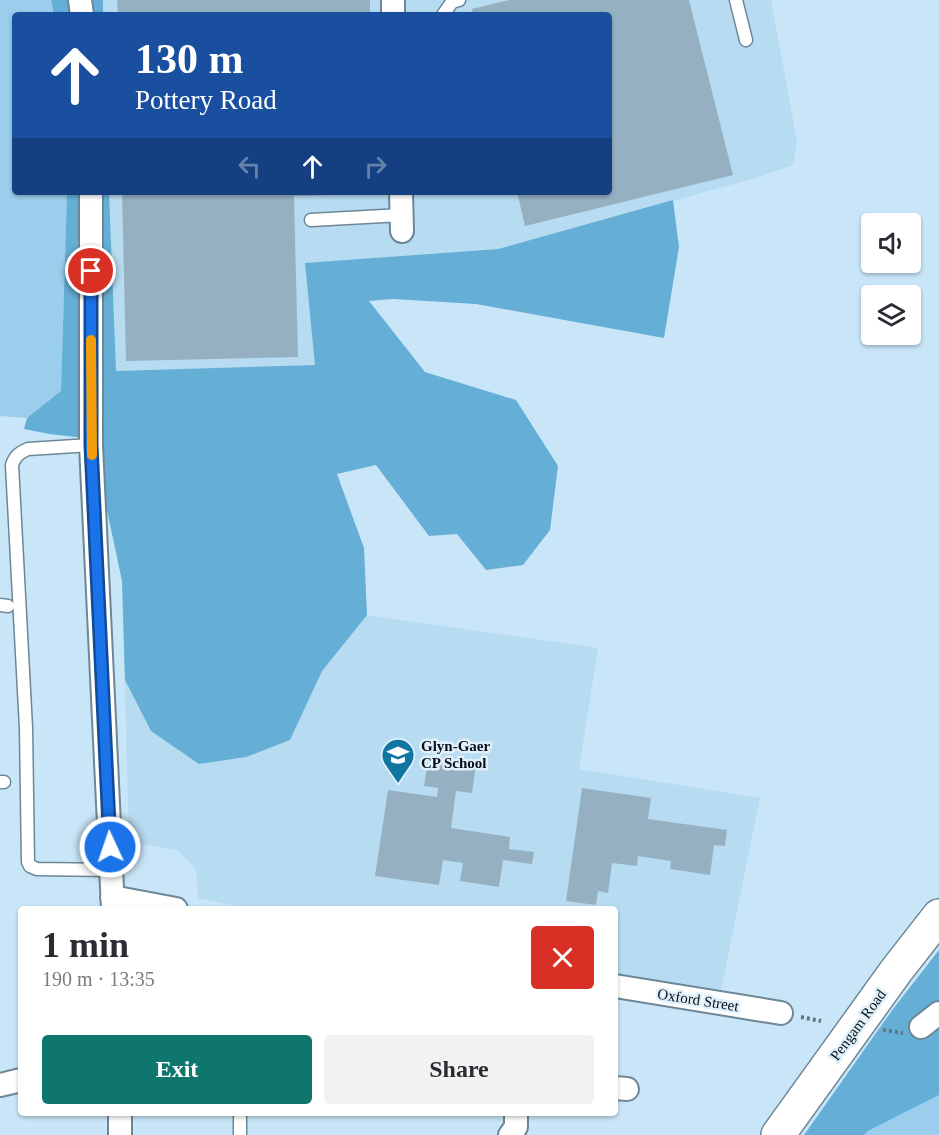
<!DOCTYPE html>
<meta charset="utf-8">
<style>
:root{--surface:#fff;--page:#f2f2f3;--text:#2b2b33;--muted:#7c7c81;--accent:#0f766e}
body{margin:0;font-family:"Times New Roman",serif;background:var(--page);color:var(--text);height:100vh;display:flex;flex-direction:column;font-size:22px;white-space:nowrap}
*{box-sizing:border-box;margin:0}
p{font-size:20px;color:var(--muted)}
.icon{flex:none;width:33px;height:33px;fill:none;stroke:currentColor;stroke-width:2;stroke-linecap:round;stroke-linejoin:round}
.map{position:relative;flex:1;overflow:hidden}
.side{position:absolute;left:18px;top:906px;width:600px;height:210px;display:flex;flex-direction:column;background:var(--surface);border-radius:6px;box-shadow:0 2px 4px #0004}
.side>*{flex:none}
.hud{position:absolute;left:12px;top:12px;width:600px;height:183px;border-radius:6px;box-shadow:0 2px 4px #0004;background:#1a4fa0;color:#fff;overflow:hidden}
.fabs{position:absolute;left:861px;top:213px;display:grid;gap:12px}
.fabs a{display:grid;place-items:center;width:60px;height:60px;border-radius:6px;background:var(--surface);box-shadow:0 2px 4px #0004;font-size:30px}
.pin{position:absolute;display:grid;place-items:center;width:51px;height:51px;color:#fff;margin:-26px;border:3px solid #fff;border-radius:50%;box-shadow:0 2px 6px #0007}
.me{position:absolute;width:66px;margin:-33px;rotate:357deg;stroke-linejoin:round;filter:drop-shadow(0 0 4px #0008)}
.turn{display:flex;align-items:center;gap:21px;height:126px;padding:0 24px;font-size:27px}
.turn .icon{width:78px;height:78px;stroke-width:2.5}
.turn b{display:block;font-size:42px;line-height:51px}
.lanes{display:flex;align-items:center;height:57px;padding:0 24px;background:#0003;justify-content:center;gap:30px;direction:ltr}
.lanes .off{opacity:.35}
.round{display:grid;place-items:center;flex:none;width:63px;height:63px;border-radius:6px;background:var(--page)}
.headline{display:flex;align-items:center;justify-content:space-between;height:102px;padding:0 24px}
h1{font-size:36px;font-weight:600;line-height:45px}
.primary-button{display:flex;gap:12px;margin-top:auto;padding:12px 24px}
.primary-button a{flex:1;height:69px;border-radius:6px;background:var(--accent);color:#fff;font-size:24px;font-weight:600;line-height:69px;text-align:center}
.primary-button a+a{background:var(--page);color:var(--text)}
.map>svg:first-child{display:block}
</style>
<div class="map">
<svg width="939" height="1135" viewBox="0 0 939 1135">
<rect width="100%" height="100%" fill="#c9e6f8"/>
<path fill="#b7dbf1" d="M 103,0 L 771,0 L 797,141 L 793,165 L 752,179 L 498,249 L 306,263 L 316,365 L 115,371 L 109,192 L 609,192 L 609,15 L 103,15 Z
M 122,581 L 598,648 L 579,769 L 760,798 L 721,990 L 615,973 L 615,909 L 250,909 L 198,898 L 196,869 L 177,850 L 129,842 Z"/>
<path fill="#9bceec" d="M 0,0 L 51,0 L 54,15 L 15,15 L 15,192 L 67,192 L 61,392 L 27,418 L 0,416 Z
M 939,1095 L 939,1135 L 864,1135 L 868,1131 Z"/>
<path fill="#65aed6" d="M 51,0 L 103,0 L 103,15 L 54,15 Z
M 67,192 L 109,192 L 116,371 L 315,365 L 305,263 L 498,249 L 673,200 L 679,247 L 664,338 L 476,304 L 393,299 L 369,301 L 425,372 L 516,400 L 558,466 L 550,530 L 523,565 L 486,570 L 457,534 L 429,536 L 376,465 L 337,474 L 364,548 L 367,615 L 322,671 L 290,740 L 246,757 L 199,764 L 151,731 L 125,680 L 122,581 L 99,473 L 102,440 L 49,434 L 24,429 L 27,418 L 61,391 Z
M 939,950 L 939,1095 L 868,1131 L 864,1135 L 804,1135 L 893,1009 Z"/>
<path fill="#95b1c1" d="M 117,0 L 370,0 L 370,15 L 118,15 Z
M 509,0 L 689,0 L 733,175 L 525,226 L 517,192 L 609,192 L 609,15 L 473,15 L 472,9 Z
M 122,192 L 374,192 L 375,194 L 294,196 L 298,357 L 126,361 Z
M 429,756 L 476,763 L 472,793 L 456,791 L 451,828 L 510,837 L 509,849 L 534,852 L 532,864 L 503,860 L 499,887 L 460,881 L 463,863 L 443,860 L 439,885 L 375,876 L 388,790 L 437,797 L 438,788 L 424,786 Z
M 582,788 L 651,798 L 648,819 L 727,830 L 725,846 L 714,845 L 710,875 L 670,869 L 671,861 L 638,856 L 637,866 L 612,863 L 608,893 L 598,891 L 596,905 L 566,901 Z"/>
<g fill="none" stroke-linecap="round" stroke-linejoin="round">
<defs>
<path id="service" d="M 736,0 L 746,40
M 443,15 L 452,2 L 459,0
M 311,220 L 402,215
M 91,445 L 28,449 C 19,453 15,456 12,465 L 26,728 L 28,862 L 30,866 L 37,869 L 111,870
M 0,605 L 8,606
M 0,782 L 4,782
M 240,1113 L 240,1135"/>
<path id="minor" d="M 80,0 L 82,15
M 393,0 L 393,15
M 91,192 L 91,445 L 113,909
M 401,192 L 402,231
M 112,897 L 176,909
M 615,986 L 781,1013
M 921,1027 L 939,1013
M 0,1085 L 21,1080
M 615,1088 L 627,1089
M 120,1113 L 120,1135
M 510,1135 L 516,1127 L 516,1113"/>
<path id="secondary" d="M 778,1135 L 896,971 L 939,916"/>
</defs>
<use href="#service" stroke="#6d8797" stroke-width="15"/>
<use href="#minor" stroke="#6d8797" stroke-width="26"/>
<use href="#secondary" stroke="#6d8797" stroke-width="36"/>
<path stroke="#61747f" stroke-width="4" stroke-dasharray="3 3" stroke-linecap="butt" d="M 801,1017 L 821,1021
M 883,1030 L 903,1033"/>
<use href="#service" stroke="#fff" stroke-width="12"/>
<use href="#minor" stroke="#fff" stroke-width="22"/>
<use href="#secondary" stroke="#fff" stroke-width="33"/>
</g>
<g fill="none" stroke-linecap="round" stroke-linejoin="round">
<defs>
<path id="route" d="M 91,271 L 91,445 L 110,847"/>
</defs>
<use href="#route" stroke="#114b97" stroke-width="15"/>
<use href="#route" stroke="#1a73e8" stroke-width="10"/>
<path stroke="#f59e0b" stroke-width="10" d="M 91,340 L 92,455"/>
</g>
<defs>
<symbol id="school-pin" viewBox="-11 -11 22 30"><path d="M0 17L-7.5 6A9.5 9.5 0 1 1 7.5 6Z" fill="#1075a1" stroke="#e0f1fc"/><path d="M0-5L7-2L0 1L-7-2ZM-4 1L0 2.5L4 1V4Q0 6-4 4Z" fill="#fff"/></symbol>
</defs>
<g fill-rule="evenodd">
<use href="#school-pin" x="379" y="736" width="38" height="52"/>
</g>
<g text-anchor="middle" stroke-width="5" stroke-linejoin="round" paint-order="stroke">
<g font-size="15" font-weight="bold" fill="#071016" stroke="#e0f1fc" text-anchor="start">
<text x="421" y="751">Glyn-Gaer<tspan x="421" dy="17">CP School</tspan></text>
</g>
<g font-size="15" fill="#071016" stroke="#e0f1fc">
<text transform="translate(698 1000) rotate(9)" y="5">Oxford Street</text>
<text transform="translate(858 1025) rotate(-54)" y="5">Pengam Road</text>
</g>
</g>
</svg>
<div class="fabs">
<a><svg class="icon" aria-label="sound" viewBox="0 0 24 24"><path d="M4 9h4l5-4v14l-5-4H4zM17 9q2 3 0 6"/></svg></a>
<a><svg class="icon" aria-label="layers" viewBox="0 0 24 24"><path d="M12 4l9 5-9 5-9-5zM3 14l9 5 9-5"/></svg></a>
</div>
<div class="pin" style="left:91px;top:271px;background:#d93025"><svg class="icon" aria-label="arrive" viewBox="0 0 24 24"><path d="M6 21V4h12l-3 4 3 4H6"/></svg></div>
<svg class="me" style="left:110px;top:847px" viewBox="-20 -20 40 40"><circle r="17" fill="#1a73e8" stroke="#fff" stroke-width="3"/><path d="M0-11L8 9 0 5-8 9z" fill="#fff"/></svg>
<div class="hud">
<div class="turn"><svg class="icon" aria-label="ahead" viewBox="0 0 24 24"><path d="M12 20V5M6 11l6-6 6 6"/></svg><div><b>130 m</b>Pottery Road</div></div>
<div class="lanes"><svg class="icon off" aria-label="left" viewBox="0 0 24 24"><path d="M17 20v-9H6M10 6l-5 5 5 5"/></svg><svg class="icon" aria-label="ahead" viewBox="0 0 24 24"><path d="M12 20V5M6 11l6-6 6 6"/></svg><svg class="icon off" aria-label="right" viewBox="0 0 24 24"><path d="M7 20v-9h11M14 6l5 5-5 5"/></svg></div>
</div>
<section class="side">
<div class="headline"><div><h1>1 min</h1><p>190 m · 13:35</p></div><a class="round" style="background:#d93025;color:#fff"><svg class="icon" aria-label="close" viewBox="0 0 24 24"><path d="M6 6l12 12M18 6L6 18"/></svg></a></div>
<div class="primary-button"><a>Exit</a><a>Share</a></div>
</section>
</div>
